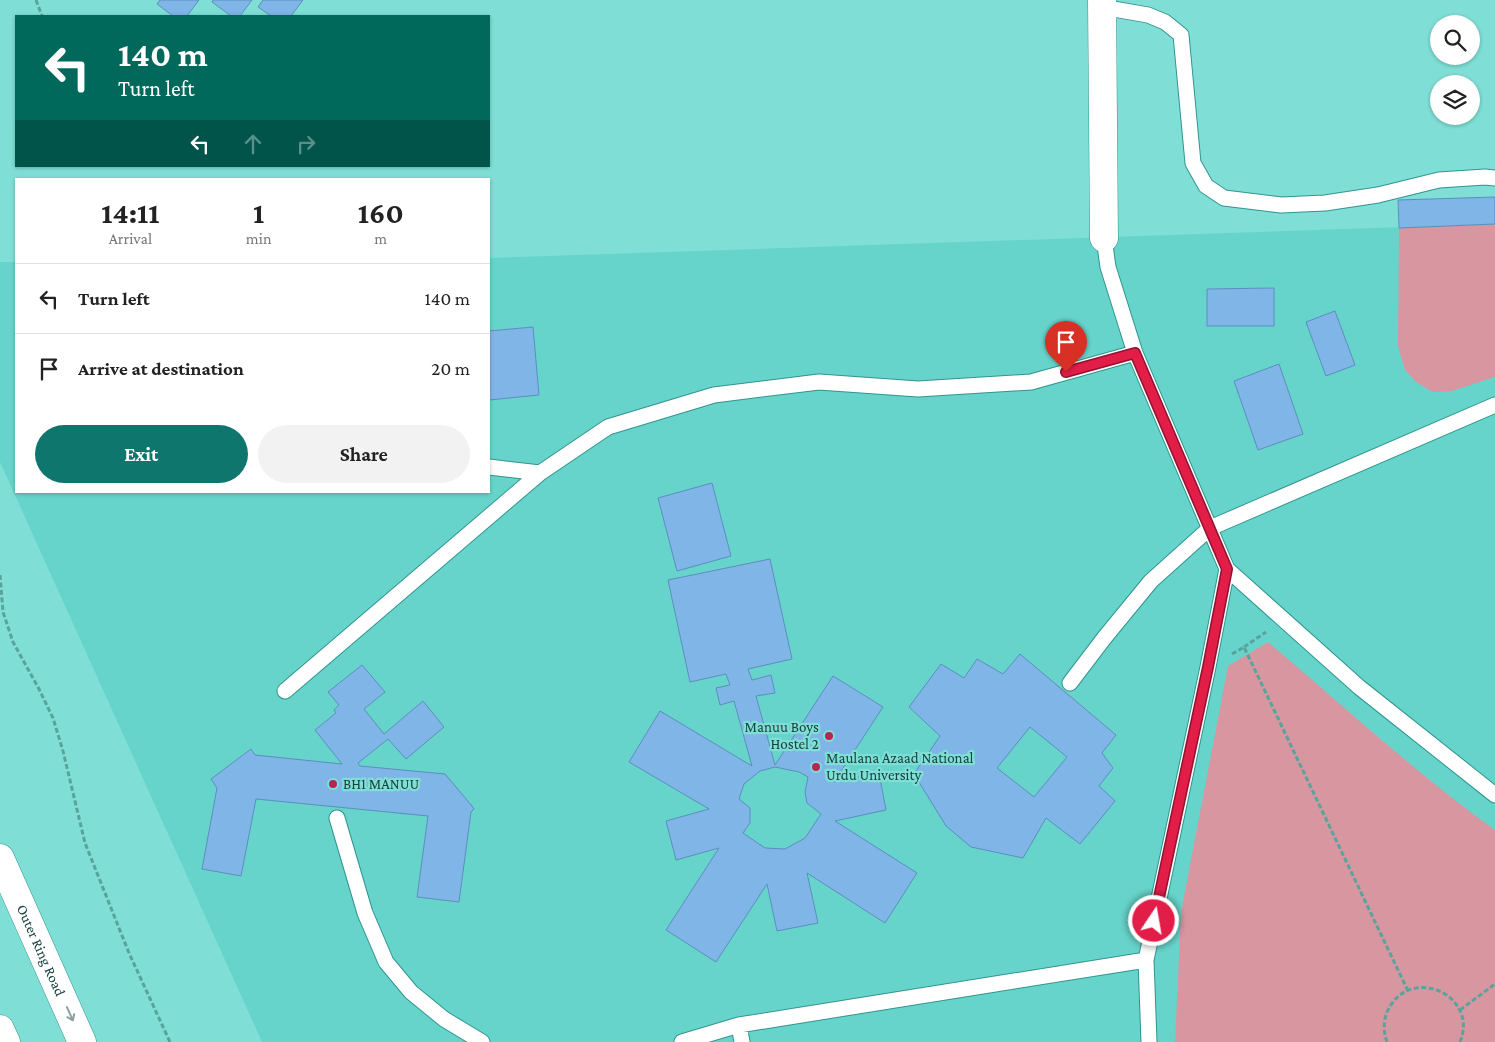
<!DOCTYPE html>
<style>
:root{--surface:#fff;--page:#f2f2f2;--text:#222;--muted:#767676;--line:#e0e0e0;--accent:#0f766e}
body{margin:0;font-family:"Crimson Pro",serif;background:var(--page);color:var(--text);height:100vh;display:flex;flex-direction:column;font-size:19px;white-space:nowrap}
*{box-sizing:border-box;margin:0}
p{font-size:16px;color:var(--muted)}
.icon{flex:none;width:28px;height:28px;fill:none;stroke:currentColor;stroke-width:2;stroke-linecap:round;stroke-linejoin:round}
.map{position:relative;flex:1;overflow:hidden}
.sheet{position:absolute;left:15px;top:178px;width:475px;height:315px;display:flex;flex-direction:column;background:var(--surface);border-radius:0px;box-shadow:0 1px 4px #0004}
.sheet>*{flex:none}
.banner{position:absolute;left:15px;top:15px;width:475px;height:152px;border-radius:0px;box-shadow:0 1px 4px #0004;background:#00695c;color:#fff;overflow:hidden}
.buttons{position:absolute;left:1430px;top:15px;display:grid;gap:10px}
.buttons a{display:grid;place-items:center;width:50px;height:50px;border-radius:50%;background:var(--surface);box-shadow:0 1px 4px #0004;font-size:25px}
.pin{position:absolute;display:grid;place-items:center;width:42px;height:42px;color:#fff;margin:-51px -21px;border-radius:50% 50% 50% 0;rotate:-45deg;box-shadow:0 0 5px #0007}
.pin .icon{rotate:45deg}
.me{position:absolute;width:55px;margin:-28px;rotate:12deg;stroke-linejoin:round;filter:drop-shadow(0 0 4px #0008)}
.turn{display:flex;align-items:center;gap:18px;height:105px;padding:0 20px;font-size:22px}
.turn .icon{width:65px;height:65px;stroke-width:2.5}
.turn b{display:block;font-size:35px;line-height:42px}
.lanes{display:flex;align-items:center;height:48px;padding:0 20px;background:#0003;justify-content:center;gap:25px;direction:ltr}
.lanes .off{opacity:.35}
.eta{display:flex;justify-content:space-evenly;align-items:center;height:85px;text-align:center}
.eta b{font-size:30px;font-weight:700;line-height:35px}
.action{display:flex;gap:10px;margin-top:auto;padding:10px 20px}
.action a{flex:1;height:58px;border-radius:30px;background:var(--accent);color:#fff;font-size:20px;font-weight:700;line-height:58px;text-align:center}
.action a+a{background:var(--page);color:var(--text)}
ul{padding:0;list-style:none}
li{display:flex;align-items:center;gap:15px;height:70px;padding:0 20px;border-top:1px solid var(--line)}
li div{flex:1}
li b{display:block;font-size:19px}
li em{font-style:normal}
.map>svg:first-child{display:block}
</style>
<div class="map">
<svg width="1495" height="1042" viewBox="0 0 1495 1042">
<rect width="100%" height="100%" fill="#7fdfd6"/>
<path fill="#67d4cb" d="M 1495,224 L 1495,1042 L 262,1042 L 0,462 L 0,262 L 16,262 L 16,491 L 489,491 L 489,258 Z"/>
<path fill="#d896a1" d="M 1495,224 L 1495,377 L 1452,391 L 1433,392 L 1416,382 L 1405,370 L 1398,346 L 1399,228 Z
M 1268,642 C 1343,705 1415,773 1495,830 L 1495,1042 L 1175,1042 L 1181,912 L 1228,666 Z"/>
<path fill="#80b5e7" stroke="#5b8ebe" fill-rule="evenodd" d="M 160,0 L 199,0 L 187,16 L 173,16 L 157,4 Z
M 213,0 L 252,0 L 240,16 L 231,16 L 212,2 Z
M 263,0 L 303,0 L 291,16 L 271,16 L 258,7 Z
M 1495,197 L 1495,224 L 1399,228 L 1398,200 Z
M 1274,288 L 1274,326 L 1207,326 L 1207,289 Z
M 1335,311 L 1355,365 L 1326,376 L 1306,322 Z
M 533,327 L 539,395 L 489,400 L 489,331 Z
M 1279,364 L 1303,434 L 1258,450 L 1234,381 Z
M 712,483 L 731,556 L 677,571 L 658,498 Z
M 770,559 L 792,659 L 748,669 L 752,680 L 771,675 L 775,693 L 756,696 L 775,765 L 833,676 L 883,707 L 834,782 L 879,773 L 886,810 L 835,821 L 917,873 L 885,923 L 807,873 L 818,923 L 777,931 L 767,884 L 716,962 L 666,930 L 719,848 L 676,860 L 666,821 L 709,809 L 629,762 L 660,711 L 752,766 L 734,701 L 720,705 L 716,688 L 730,685 L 726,674 L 690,682 L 668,580 ZM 775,767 L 799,772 L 808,777 L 805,792 L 807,803 L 821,814 L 805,838 L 785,849 L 765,848 L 743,833 L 750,823 L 750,808 L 739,799 L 744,784 L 760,771 Z
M 1020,654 L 1116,735 L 1102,753 L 1113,768 L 1099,786 L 1115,801 L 1080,844 L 1046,818 L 1023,858 L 971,847 L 946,826 L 914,774 L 940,736 L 909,707 L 941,664 L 964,678 L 977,659 L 1003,674 ZM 1030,727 L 1067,757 L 1034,797 L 997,768 Z
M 362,665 L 385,692 L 364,709 L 384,734 L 423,701 L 444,727 L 406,759 L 388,739 L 358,763 L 360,766 L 445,774 L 472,806 L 474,809 L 471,812 L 459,902 L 417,897 L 428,816 L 256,799 L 241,876 L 202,869 L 217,788 L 211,779 L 251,749 L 255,755 L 342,764 L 315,730 L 336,713 L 334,710 L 339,705 L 328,692 Z"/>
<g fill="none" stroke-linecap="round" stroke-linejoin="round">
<defs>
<path id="service" d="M 1102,7 L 1148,15 L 1165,22 L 1181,35 L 1193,163 L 1206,186 L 1224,198 L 1281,205 L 1325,203 L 1378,195 L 1439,180 L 1485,177 L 1495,178
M 1104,238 L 1108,267 L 1135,353 L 1227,569 L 1359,687 L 1495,795
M 489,467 L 540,473
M 1070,683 L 1105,637 L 1151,581 L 1210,528 L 1495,405
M 285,691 L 540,473 L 608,427 L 714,395 L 819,382 L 918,389 L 1031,382 L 1135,353
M 337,818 L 365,913 L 386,962 L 411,992 L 444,1019 L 482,1042
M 739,1025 L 742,1042
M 682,1042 L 739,1025 L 1146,960
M 1149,1042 L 1146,960 L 1208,667 L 1227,569"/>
<path id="minor" d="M 1102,0 L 1104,238"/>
<g id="motorway">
<path id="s1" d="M 0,858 L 82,1042"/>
<path d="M 0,1029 L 6,1042"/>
</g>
</defs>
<use href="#service" stroke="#30958e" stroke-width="17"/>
<use href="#minor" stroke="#30958e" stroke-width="29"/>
<use href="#motorway" stroke="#30958e" stroke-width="29"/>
<path stroke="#58a39c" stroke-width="3" stroke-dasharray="5 2.5" stroke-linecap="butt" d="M 36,0 L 42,16
M 0,575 L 3,612 L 13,642 L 39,689 L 53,718 L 63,751 L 85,843 L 129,953 L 170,1042
M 1244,647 L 1266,632
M 1232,654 L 1244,647 L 1408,991
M 1460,1010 L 1495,984
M 1387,1042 C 1383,1031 1383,1019 1389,1008 C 1413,965 1479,996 1460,1042"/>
<use href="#service" stroke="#fff" stroke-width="15"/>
<use href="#minor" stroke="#fff" stroke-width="28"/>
<use href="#motorway" stroke="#fff" stroke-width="28"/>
</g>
<defs><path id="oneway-shaft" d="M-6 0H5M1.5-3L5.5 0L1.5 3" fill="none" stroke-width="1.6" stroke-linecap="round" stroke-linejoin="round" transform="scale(1.25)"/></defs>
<use stroke="#8ca09e" href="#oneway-shaft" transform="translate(70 1014) rotate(66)"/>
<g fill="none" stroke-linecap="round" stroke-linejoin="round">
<defs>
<path id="route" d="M 1066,372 L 1135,353 L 1227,569 L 1208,667 L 1154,921"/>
</defs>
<use href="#route" stroke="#92132f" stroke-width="12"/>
<use href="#route" stroke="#e11d48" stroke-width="9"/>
</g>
<g fill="#b62653" stroke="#7fdfd6" stroke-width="2">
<circle cx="829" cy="736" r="5"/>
<circle cx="816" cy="767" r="5"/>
<circle cx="333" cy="784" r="5"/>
</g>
<g text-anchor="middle" stroke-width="4.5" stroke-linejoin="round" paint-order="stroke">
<g font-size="15" fill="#19413e" stroke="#7fdfd6" text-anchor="start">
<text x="819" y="732" text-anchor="end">Manuu Boys<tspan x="819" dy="17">Hostel 2</tspan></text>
<text x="826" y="763">Maulana Azaad National<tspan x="826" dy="17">Urdu University</tspan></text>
<text x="343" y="789">BH1 MANUU</text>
</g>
<g font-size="15" fill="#19413e" stroke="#7fdfd6">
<text dy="5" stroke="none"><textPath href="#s1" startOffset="101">Outer Ring Road</textPath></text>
</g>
</g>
</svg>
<div class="buttons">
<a><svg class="icon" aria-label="search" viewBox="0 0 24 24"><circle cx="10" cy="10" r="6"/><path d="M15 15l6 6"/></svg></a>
<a><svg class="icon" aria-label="layers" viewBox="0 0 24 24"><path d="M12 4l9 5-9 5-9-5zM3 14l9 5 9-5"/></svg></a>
</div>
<div class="pin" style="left:1066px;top:372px;background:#d93025"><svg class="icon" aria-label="arrive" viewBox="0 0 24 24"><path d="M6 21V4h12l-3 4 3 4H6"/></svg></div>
<svg class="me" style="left:1154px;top:921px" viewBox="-20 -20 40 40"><circle r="17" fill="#e11d48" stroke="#fff" stroke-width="3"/><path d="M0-11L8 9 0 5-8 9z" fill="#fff"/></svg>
<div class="banner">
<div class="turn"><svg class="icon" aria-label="left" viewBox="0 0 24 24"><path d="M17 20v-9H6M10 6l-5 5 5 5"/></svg><div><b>140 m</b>Turn left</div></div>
<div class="lanes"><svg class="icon" aria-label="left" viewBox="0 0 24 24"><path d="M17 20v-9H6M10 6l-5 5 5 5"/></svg><svg class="icon off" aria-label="ahead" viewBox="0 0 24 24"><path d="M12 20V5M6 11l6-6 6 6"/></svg><svg class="icon off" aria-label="right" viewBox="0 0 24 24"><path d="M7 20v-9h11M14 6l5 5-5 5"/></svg></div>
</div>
<section class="sheet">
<div class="eta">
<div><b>14:11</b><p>Arrival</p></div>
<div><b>1</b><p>min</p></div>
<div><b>160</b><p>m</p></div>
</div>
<ul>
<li><svg class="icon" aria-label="left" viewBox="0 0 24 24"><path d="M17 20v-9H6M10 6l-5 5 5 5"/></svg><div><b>Turn left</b></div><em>140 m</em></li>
<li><svg class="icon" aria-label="arrive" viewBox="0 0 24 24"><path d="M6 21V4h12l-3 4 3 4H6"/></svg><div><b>Arrive at destination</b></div><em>20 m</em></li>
</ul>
<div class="action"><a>Exit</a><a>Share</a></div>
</section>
</div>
